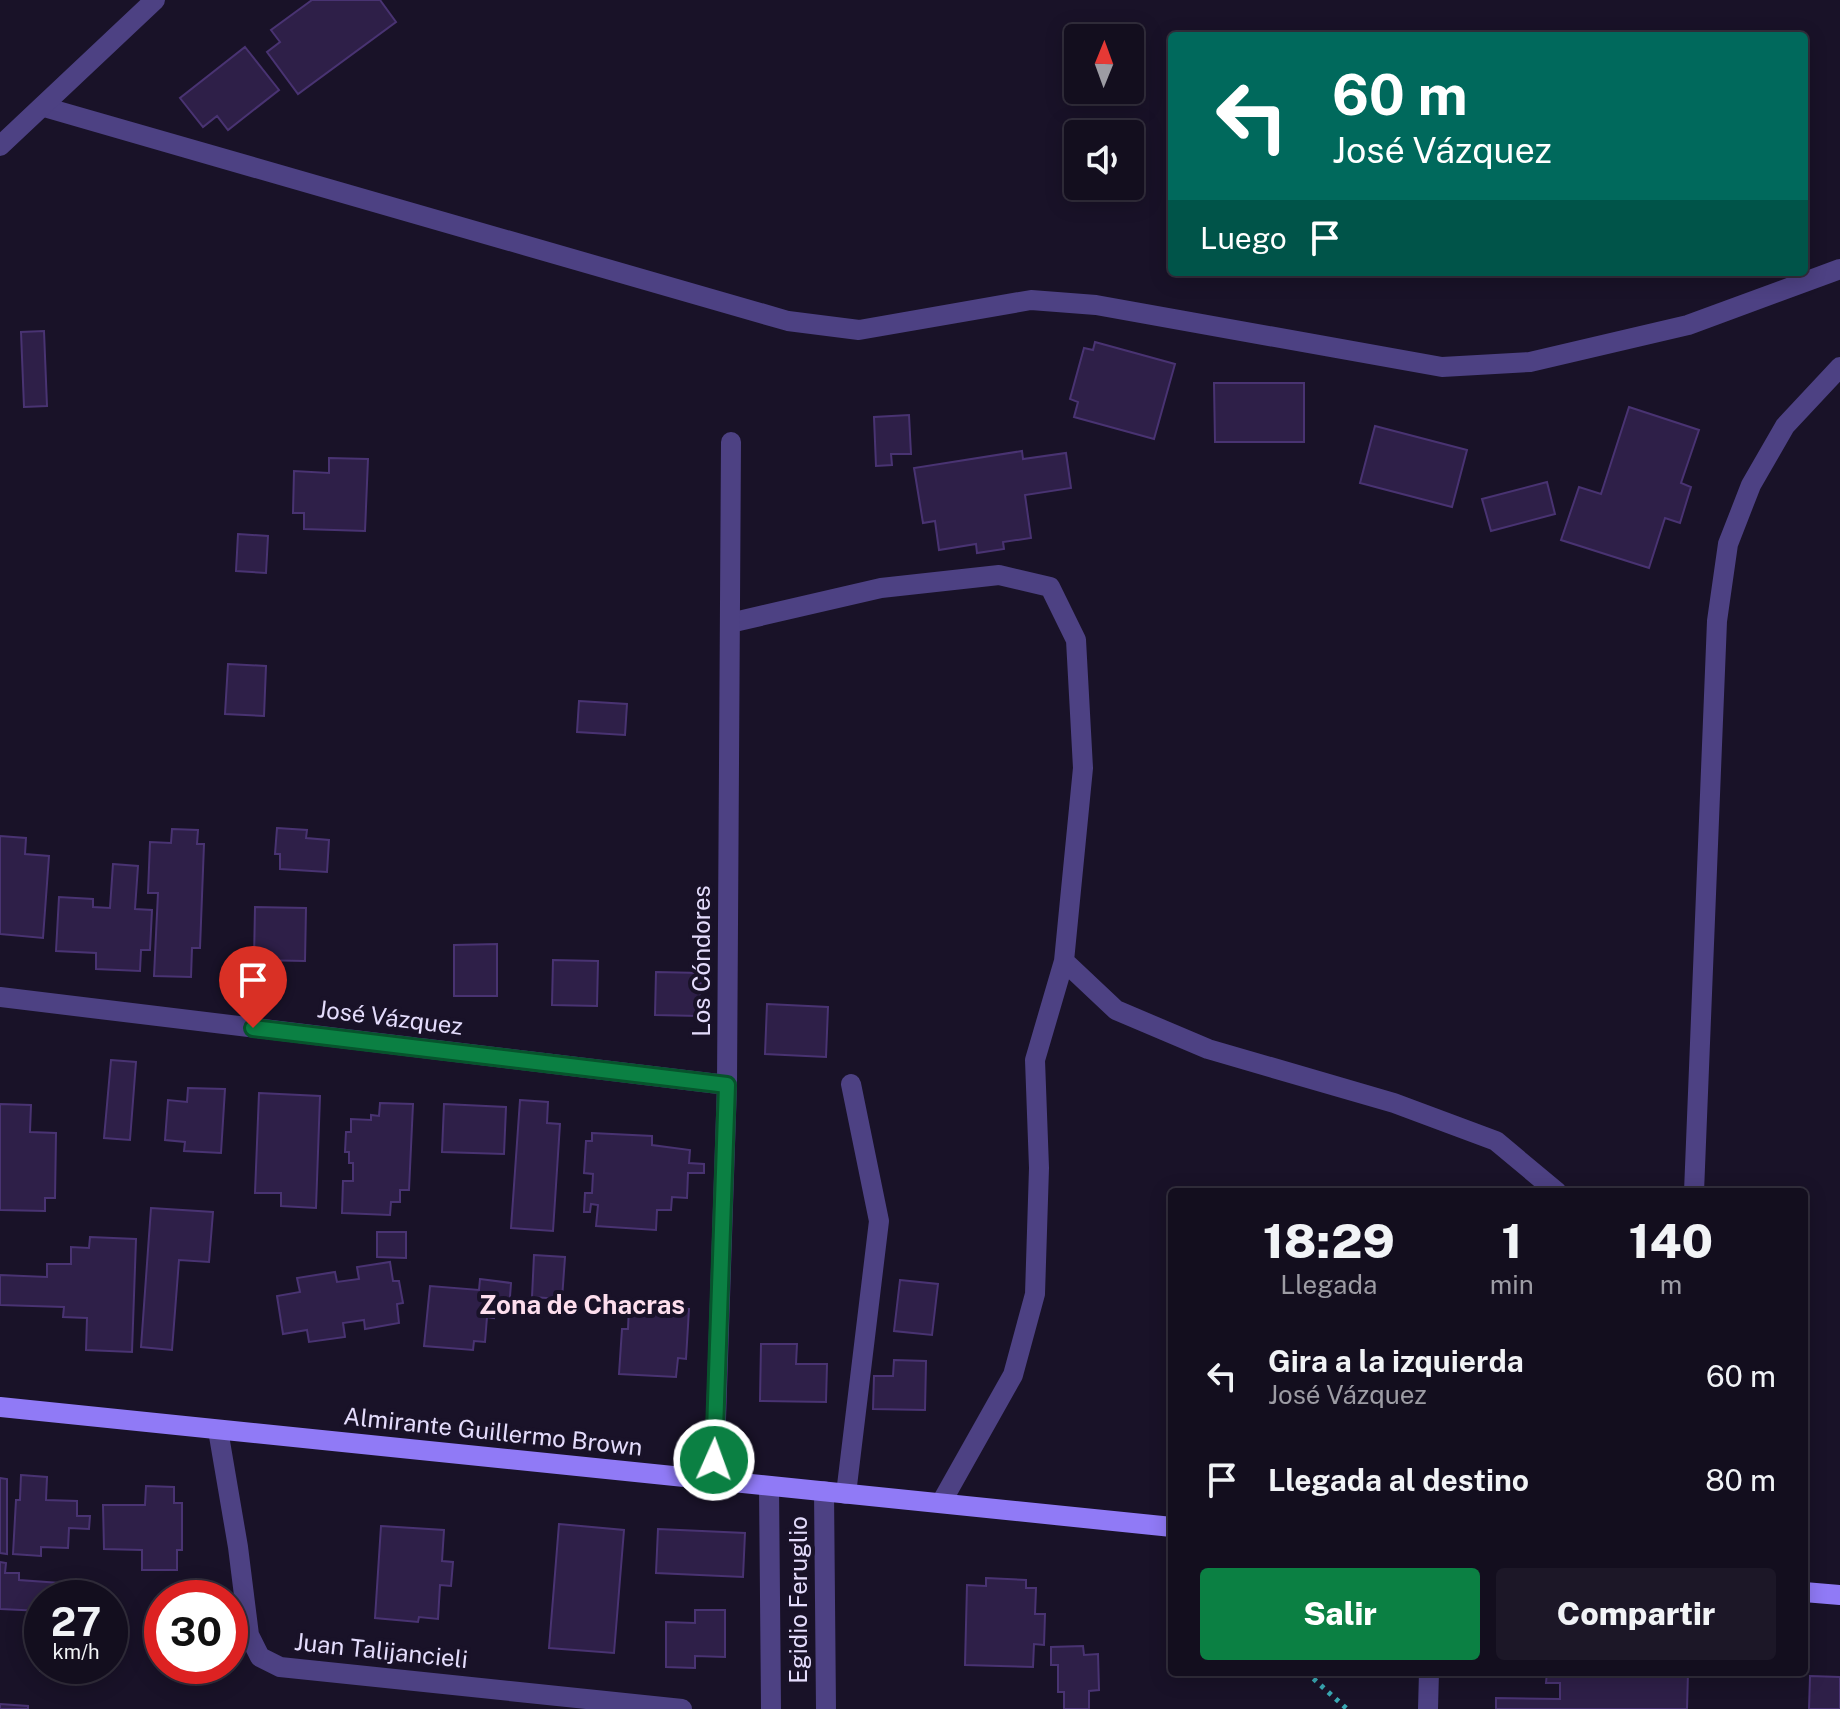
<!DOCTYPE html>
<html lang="es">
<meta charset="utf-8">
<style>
:root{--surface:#130e1e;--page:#1c1727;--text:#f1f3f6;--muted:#9d9ca4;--line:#322e3c;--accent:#0b8043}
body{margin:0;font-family:"Public Sans",sans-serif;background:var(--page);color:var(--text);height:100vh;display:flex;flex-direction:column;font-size:30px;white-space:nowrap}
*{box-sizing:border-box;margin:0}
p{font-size:26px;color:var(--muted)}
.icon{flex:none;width:44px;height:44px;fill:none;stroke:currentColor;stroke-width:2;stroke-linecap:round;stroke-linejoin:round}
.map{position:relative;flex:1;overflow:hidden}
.panel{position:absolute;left:1168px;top:1188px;width:640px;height:488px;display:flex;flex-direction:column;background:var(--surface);border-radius:8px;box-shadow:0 4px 20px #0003,0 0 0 2px var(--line)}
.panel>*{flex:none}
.banner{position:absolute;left:1168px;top:32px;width:640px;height:244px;border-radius:8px;box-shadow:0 4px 20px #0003,0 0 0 2px var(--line);background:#00695c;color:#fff;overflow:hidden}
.needle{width:52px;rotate:1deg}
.buttons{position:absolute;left:1064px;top:24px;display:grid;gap:16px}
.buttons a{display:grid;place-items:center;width:80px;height:80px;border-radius:8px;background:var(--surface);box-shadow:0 4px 20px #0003,0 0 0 2px var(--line);font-size:40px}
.speed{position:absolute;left:24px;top:1580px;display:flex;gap:16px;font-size:40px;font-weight:700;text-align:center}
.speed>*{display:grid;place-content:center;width:104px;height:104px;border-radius:50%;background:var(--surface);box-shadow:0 4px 20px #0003,0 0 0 2px var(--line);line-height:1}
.speed small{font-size:20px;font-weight:400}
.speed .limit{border:12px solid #d22;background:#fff;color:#111}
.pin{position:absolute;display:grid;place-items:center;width:68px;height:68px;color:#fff;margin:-82px -34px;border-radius:50% 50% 50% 0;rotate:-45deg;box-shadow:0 0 8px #0007}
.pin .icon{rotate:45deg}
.me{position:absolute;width:88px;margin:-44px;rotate:2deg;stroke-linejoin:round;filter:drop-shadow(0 0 6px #0008)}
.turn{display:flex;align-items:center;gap:28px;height:168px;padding:0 32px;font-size:36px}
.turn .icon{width:104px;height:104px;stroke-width:2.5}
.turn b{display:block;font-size:56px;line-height:68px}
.then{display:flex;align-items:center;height:76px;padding:0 32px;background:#0003;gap:16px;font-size:30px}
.eta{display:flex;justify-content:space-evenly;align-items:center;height:136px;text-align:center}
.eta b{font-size:48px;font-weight:800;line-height:56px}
.cta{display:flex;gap:16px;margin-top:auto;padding:16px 32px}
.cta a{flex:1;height:92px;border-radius:8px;background:var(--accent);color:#fff;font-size:32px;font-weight:800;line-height:92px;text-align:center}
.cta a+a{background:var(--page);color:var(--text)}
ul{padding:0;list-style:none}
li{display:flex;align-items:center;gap:24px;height:104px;padding:0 32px}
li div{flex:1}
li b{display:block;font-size:30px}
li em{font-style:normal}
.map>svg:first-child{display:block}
</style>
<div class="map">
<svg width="1840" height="1709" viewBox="0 0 1840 1709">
<rect width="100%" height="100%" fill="#191228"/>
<path fill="#2e1f48" stroke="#493372" stroke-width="2" d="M 312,0 L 380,0 L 396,22 L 298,94 L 267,52 L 280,42 L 271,30 Z
M 245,47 L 279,90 L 228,130 L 217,116 L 203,127 L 180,98 Z
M 44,331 L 47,406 L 24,407 L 21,332 Z
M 1095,342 L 1175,364 L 1154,439 L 1074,417 L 1078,402 L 1070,399 L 1084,348 L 1093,350 Z
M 1214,383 L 1304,383 L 1304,442 L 1215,442 Z
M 1629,407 L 1699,430 L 1681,483 L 1691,487 L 1680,523 L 1665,518 L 1649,568 L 1561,540 L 1579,487 L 1601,494 Z
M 909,415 L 911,454 L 891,454 L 892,465 L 876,466 L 874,417 Z
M 1375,426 L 1467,450 L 1452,507 L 1360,483 Z
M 1022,451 L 1023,459 L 1066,453 L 1071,488 L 1025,495 L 1031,538 L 1003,542 L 1004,549 L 977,553 L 976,544 L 939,550 L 935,521 L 923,523 L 914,468 Z
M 329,458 L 368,459 L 365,531 L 304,529 L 304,513 L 293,513 L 294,471 L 329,473 Z
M 1547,482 L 1555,514 L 1491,531 L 1482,499 Z
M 238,534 L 268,536 L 266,573 L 236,571 Z
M 228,664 L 266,666 L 264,716 L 225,714 Z
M 579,701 L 627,704 L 625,735 L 577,732 Z
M 277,828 L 307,830 L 306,838 L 329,840 L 327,872 L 280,869 L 280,854 L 275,854 Z
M 172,829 L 198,830 L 197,844 L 204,844 L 200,948 L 192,948 L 191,977 L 154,976 L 158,893 L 148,893 L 150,842 L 171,843 Z
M 0,836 L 26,838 L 25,854 L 49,856 L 43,938 L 0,934 Z
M 113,864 L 138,866 L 135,909 L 152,910 L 150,950 L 141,950 L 140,971 L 96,969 L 96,953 L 56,951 L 59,897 L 93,899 L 93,907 L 110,908 Z
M 255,907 L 306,908 L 305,961 L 254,960 Z
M 497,944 L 497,996 L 454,996 L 454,945 Z
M 553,960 L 598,961 L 597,1006 L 552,1005 Z
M 656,972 L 701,973 L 699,1016 L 655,1015 Z
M 767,1004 L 828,1007 L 826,1057 L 765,1054 Z
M 111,1060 L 136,1062 L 130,1140 L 104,1138 Z
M 188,1088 L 225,1089 L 221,1153 L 184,1151 L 185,1142 L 165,1140 L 168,1100 L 187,1102 Z
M 259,1093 L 320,1096 L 316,1208 L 281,1206 L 281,1193 L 255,1193 Z
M 520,1100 L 548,1102 L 547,1123 L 560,1124 L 553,1231 L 511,1228 Z
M 380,1103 L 413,1104 L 409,1190 L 400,1190 L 400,1202 L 391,1202 L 390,1215 L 342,1213 L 343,1181 L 353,1181 L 353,1163 L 349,1163 L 349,1152 L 345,1152 L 346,1132 L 351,1132 L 351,1119 L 371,1120 L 371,1115 L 379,1116 Z
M 0,1104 L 31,1105 L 30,1132 L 56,1133 L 55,1198 L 45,1198 L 45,1211 L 0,1210 Z
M 444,1104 L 506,1107 L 504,1154 L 442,1152 Z
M 592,1133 L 652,1136 L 652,1145 L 690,1150 L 689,1163 L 704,1164 L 704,1173 L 688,1173 L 687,1198 L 672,1197 L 671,1210 L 657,1210 L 656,1230 L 596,1226 L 598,1205 L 591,1204 L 590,1212 L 584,1212 L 585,1193 L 592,1193 L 593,1174 L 584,1173 L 586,1141 L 592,1141 Z
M 151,1208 L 213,1212 L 209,1262 L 179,1260 L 172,1350 L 141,1347 Z
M 377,1232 L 406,1232 L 406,1258 L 377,1257 Z
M 90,1237 L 136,1239 L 132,1352 L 86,1350 L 87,1318 L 63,1317 L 64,1307 L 0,1305 L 0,1275 L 47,1277 L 47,1264 L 71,1264 L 71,1247 L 89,1248 Z
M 534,1255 L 565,1257 L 562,1299 L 532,1297 Z
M 390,1262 L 393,1281 L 399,1281 L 403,1303 L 397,1304 L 399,1323 L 365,1329 L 364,1320 L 343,1323 L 345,1337 L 309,1342 L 307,1330 L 283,1334 L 277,1296 L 300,1292 L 297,1278 L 335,1272 L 337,1282 L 359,1279 L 357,1267 Z
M 480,1279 L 511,1283 L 509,1310 L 495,1308 L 494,1318 L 487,1317 L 485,1342 L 474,1341 L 473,1350 L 424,1346 L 430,1286 L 479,1290 Z
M 900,1280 L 938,1284 L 932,1335 L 894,1331 Z
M 629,1306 L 689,1309 L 686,1359 L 678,1358 L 676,1377 L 619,1374 L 622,1329 L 628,1329 Z
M 761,1344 L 797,1344 L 796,1364 L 827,1364 L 826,1402 L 760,1401 Z
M 894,1360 L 926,1361 L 925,1410 L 873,1409 L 874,1376 L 893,1376 Z
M 21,1475 L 47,1477 L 46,1500 L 77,1501 L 77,1516 L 90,1516 L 89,1529 L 69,1528 L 68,1548 L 41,1547 L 41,1556 L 13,1554 L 16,1500 L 20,1500 Z
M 0,1478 L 7,1479 L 7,1554 L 0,1553 Z
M 146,1486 L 174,1487 L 174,1503 L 182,1503 L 182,1550 L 177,1550 L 177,1570 L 142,1570 L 142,1550 L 104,1549 L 103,1505 L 145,1505 Z
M 559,1524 L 624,1530 L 614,1653 L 549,1648 Z
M 381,1526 L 444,1530 L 442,1561 L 453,1562 L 451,1586 L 440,1585 L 438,1619 L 419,1617 L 418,1622 L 375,1618 Z
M 658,1529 L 745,1533 L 743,1577 L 656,1573 Z
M 0,1562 L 6,1563 L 5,1573 L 19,1573 L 19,1580 L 60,1583 L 60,1598 L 42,1598 L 42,1611 L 0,1609 Z
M 986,1578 L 1026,1580 L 1026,1588 L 1036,1588 L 1035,1614 L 1045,1614 L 1044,1645 L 1034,1644 L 1033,1667 L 965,1665 L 967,1585 L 986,1586 Z
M 695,1610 L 725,1610 L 725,1657 L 695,1656 L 695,1668 L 666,1667 L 666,1622 L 695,1623 Z
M 41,1630 L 42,1666 L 95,1666 L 95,1673 L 40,1671 Z
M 1083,1646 L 1084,1655 L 1098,1654 L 1099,1690 L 1089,1691 L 1089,1709 L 1064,1709 L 1064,1692 L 1058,1692 L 1058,1665 L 1051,1665 L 1051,1647 Z
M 1547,1672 L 1688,1672 L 1687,1709 L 1496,1709 L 1496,1698 L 1560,1699 L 1560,1683 L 1546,1683 Z
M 1810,1676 L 1840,1677 L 1840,1709 L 1809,1709 Z
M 0,1704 L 28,1706 L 28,1709 L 0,1709 Z"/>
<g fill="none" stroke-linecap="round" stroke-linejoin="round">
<path stroke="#39a8b3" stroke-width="5" stroke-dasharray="4 6" stroke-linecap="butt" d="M 1306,1672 L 1347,1709"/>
<path stroke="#4d4183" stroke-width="20" d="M 44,107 L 788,321 L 859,330 L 1031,300 L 1096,305 L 1442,367 L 1530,362 L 1688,325 L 1840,269
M 730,623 L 881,588 L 999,575 L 1050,587 L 1076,640 L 1083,768 L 1064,961 L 1116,1010 L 1208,1049 L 1394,1103 L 1496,1141 L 1557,1192
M 846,1494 L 879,1221 L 851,1084
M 941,1503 L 1013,1375 L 1035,1294 L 1039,1168 L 1035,1060 L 1064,961"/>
<path stroke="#4d4183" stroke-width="20" d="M 0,146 L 155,0
M 0,997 L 727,1085
M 1694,1192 L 1717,621 L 1728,544 L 1751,485 L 1785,426 L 1840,367
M 218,1430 L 238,1547 L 249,1635 L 260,1657 L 280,1667 L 682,1709
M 714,1480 L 727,1085 L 731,442
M 769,1486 L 771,1709
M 824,1491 L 826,1709
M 1428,1709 L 1429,1672"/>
<path stroke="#907af6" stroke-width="20" d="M 0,1407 L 1172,1527
M 1804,1592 L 1840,1595"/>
</g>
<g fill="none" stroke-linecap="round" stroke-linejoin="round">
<defs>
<path id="route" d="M 253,1028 L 727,1085 L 714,1460"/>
</defs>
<use href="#route" stroke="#07532c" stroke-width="20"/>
<use href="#route" stroke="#0b8043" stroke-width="14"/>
</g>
<g text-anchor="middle" stroke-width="8" stroke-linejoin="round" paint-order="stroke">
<g font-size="24" fill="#e4dcfc" stroke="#191228">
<text transform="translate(702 961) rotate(-90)" y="8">Los Cóndores</text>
<text transform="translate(390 1018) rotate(7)" y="8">José Vázquez</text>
<text transform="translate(493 1432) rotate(6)" y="8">Almirante Guillermo Brown</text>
<text transform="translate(799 1600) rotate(-90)" y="8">Egidio Feruglio</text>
<text transform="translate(381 1651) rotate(6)" y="8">Juan Talijancieli</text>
</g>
<g font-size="26" font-weight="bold" fill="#fddeed" stroke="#191228">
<text x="582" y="1314">Zona de Chacras</text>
</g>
</g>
</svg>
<div class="buttons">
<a><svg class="needle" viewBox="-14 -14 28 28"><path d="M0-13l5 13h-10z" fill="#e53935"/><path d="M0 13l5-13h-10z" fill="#9d9ca4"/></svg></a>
<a><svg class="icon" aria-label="sound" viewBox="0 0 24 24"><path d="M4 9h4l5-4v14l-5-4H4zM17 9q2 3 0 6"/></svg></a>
</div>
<div class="speed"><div>27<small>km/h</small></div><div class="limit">30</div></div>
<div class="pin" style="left:253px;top:1028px;background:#d93025"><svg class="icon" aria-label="arrive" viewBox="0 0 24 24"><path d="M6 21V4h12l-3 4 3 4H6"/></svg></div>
<svg class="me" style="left:714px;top:1460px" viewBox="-20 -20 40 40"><circle r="17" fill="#0b8043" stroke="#fff" stroke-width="3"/><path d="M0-11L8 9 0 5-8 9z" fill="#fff"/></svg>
<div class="banner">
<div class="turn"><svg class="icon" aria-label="left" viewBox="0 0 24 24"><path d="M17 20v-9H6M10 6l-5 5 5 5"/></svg><div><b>60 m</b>José Vázquez</div></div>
<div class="then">Luego<svg class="icon" aria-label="arrive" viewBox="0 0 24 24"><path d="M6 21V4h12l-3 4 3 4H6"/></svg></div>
</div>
<section class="panel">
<div class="eta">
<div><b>18:29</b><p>Llegada</p></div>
<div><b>1</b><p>min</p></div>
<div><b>140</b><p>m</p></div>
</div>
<ul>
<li><svg class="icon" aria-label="left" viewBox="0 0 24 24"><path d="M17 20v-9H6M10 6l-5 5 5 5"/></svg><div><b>Gira a la izquierda</b><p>José Vázquez</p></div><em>60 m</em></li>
<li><svg class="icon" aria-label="arrive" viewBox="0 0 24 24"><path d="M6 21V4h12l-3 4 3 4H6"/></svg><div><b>Llegada al destino</b></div><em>80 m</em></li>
</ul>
<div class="cta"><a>Salir</a><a>Compartir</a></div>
</section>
</div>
